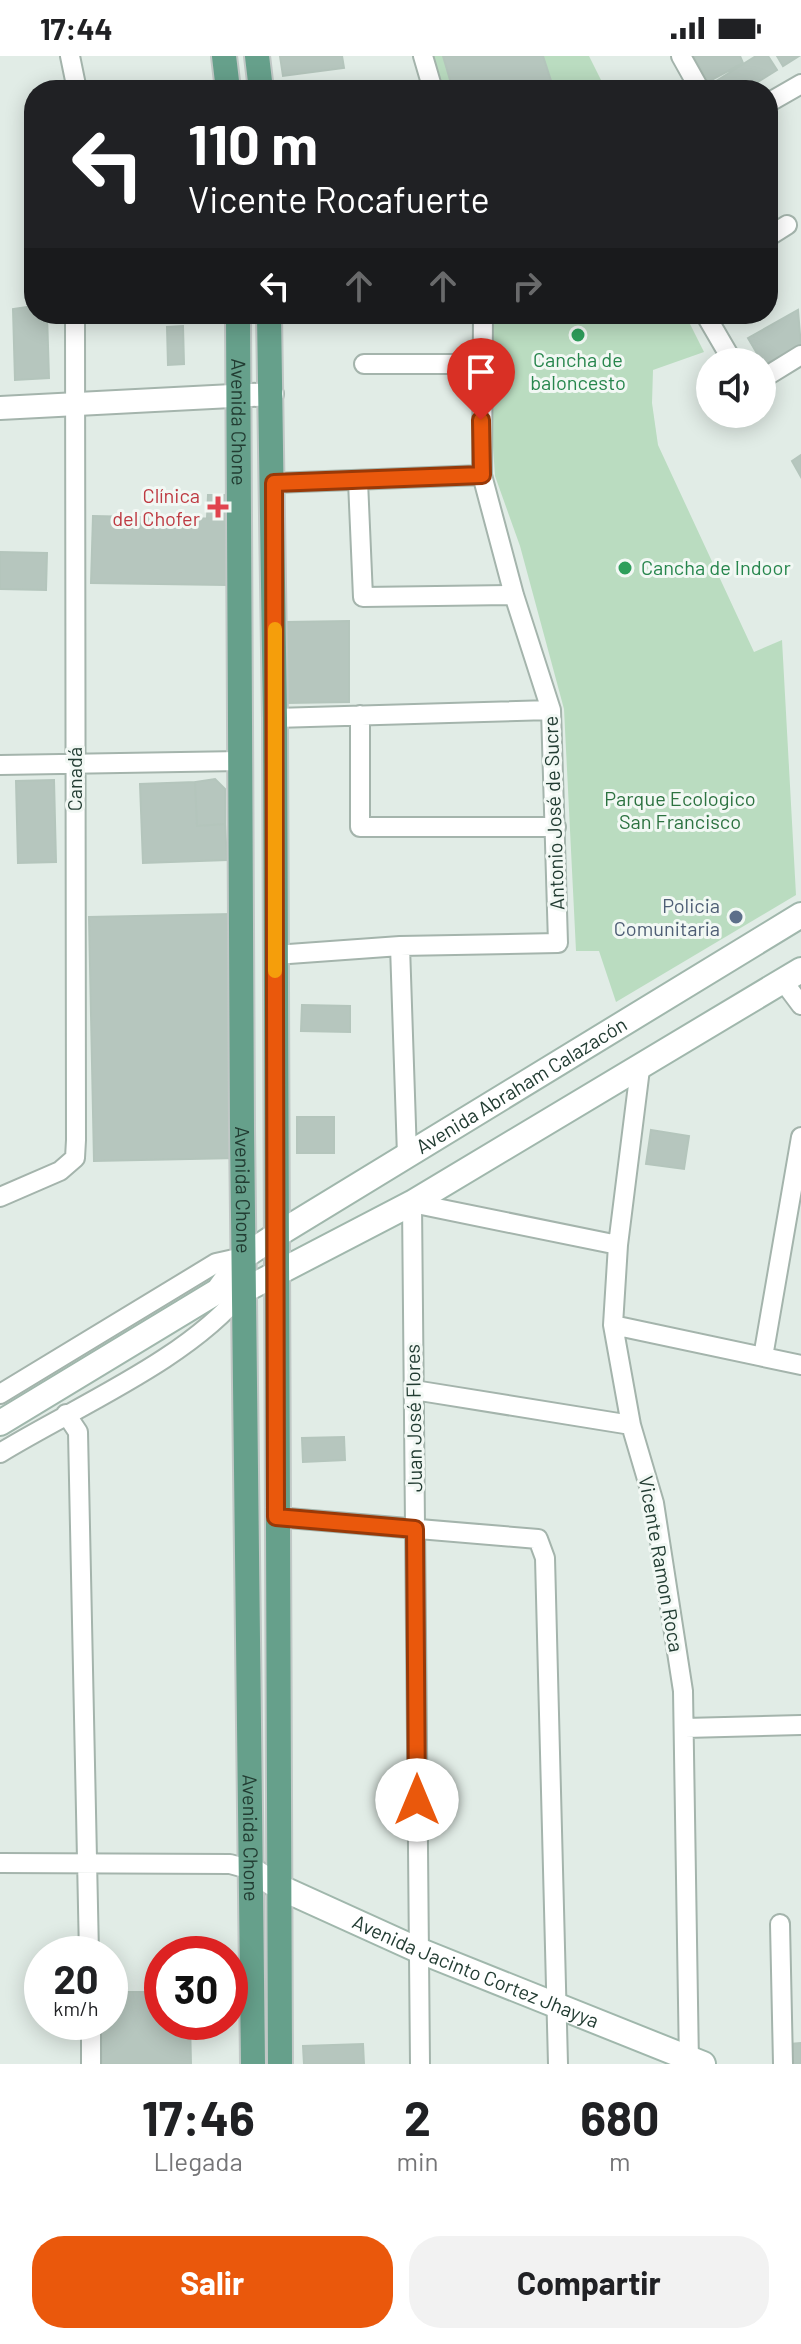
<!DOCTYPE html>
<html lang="es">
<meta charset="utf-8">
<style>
:root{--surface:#fff;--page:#f2f2f2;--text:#202124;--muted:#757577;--accent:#ea580c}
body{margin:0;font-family:Barlow,sans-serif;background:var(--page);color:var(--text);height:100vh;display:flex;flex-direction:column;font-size:30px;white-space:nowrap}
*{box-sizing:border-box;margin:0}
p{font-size:26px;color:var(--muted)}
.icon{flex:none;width:44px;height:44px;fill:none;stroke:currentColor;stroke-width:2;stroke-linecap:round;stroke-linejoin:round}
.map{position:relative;height:2008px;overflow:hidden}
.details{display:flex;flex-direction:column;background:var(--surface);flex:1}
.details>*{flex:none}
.banner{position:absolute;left:24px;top:24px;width:754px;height:244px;border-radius:32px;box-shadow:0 4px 20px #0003;background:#202124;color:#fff;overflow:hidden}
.tools{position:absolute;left:696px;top:292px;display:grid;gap:16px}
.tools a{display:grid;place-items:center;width:80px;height:80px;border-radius:50%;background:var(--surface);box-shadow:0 4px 20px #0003;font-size:40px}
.speed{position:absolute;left:24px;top:1880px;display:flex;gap:16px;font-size:40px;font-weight:700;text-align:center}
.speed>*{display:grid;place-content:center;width:104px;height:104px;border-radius:50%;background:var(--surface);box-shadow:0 4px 20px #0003;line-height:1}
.speed small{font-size:20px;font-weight:400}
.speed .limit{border:12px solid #d22;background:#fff;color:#111}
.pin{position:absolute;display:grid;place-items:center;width:68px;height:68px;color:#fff;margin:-82px -34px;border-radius:50% 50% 50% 0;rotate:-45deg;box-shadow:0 0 8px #0007}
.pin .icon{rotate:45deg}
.me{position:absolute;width:88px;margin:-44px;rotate:0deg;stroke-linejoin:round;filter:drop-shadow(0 0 6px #0008)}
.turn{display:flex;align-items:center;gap:28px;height:168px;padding:0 32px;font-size:36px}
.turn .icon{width:104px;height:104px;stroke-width:2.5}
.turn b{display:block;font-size:56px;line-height:68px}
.lanes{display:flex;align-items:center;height:76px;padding:0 32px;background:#0003;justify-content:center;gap:40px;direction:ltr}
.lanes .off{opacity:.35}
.eta{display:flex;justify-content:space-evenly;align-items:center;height:136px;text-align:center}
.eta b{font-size:48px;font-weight:700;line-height:56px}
.cta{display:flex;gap:16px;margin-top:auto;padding:16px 32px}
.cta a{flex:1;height:92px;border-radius:32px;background:var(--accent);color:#fff;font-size:32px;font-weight:700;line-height:92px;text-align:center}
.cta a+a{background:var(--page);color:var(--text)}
.status{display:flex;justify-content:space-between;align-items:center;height:56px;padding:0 40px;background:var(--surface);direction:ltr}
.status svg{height:22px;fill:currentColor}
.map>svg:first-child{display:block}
</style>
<div class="status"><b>17:44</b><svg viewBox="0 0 49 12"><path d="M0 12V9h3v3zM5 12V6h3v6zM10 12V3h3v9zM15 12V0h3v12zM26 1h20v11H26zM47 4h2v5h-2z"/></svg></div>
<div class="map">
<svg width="801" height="2008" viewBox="0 0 801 2008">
<rect width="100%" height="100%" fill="#e1ece6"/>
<path fill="#badcc0" d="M 426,0 L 589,0 L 606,34 L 437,34 Z
M 493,258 L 685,258 L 704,296 L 653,314 L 652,347 L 658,389 L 754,596 L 782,584 L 796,839 L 616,946 L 599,895 L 576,895 L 564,653 L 520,490 L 495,420 L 491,361 Z"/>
<path fill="#b6c6be" stroke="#b4c5bc" stroke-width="2" d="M 280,0 L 342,0 L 344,12 L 283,20 Z
M 443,0 L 543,0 L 554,34 L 453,34 Z
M 694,0 L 740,0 L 743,7 L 708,26 Z
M 756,0 L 768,0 L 777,14 L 745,34 L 717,34 L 713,27 Z
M 777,0 L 799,0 L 783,10 Z
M 34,250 L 34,258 L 47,258 L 49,322 L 15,324 L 13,253 Z
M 798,254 L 801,291 L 765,311 L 748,282 Z
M 183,270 L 184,308 L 168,309 L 167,271 Z
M 801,399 L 801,421 L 792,405 Z
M 208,439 L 228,439 L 227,463 L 207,462 Z
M 93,460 L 227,463 L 226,529 L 91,527 Z
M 0,496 L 47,497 L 46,534 L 0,533 Z
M 349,565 L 349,646 L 287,647 L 286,566 Z
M 215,723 L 225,733 L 225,768 L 197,770 L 195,726 Z
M 54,724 L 56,806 L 18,807 L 16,725 Z
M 195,726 L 197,770 L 225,768 L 227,804 L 143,807 L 140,728 Z
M 231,858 L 237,1102 L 94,1105 L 89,861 Z
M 302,949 L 350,950 L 350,976 L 301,975 Z
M 297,1061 L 334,1061 L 334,1097 L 297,1097 Z
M 651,1074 L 689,1080 L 684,1113 L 646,1108 Z
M 344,1381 L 345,1404 L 303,1406 L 302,1382 Z
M 110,1936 L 162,1936 L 162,1966 L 190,1966 L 191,2008 L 102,2008 L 101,1966 L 110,1966 Z
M 801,1987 L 801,2007 L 792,2008 L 790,1988 Z
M 363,1988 L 364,2008 L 304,2008 L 303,1990 Z"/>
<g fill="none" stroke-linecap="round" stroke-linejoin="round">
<defs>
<path id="minor" d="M 70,0 L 77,34
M 423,0 L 433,34
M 681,0 L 700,34
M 768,47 L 801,28
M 768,181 L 787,169
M 705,258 L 733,306
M 364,308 L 480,308
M 762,323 L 801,299
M 358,425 L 363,541 L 514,539
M 274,427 L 482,419
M 360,659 L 360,771 L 556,771
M 275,662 L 551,654
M 0,709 L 241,705
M 400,890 L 407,1099
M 275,899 L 400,890 L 558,887 L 551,654 L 514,539 L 482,419 L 483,258
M 783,925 L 801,949
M 640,1013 L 618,1189 L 613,1269 L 631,1369 L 654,1447 L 683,1635 L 689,2008
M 0,1141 L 60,1115 L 75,1102 L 76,1084 L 75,258
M 613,1269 L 801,1309
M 763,1301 L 801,1081
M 414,1334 L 631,1369
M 0,1338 L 216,1207 L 243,1201
M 66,1358 L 78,1376 L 89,1898
M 0,1397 C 75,1351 189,1303 243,1235
M 276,1461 L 538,1483 L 545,1502 L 558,2008
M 685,1672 L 801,1669
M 0,1807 L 230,1808 L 252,1814
M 780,1868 L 783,2008
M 91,1966 L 91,2008
M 420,2008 L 412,1147 L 618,1189"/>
<path id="tertiary" d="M 0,352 L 272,338"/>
<g id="secondary">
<path d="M 225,1235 L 243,1235 L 412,1147 L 801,914"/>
<path id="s1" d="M 0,1367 L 218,1235 L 243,1201 L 275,1180 L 801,859"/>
<path id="s2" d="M 252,1814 L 277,1830 L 418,1894 L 703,2008"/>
</g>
<g id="primary">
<path d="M 224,0 L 228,34"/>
<path d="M 257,0 L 261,34"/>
<path id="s3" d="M 238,258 L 242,1073 L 253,2008"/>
<path d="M 269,258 L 275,662 L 280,2008"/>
</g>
</defs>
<use href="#minor" stroke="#a4b4ac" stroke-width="22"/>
<use href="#tertiary" stroke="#a4b4ac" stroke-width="26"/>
<use href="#secondary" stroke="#a0b7ac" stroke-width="28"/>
<use href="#primary" stroke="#c1c8c6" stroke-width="28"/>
<use href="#minor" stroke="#fff" stroke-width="18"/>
<use href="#tertiary" stroke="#fff" stroke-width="22"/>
<use href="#secondary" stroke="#fff" stroke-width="24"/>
<use href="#primary" stroke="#66a08b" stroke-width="24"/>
</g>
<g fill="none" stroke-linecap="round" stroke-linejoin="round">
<defs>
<path id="route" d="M 417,1744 L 415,1473 L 276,1461 L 274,427 L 482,419 L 481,364"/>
</defs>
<use href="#route" stroke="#983908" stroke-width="20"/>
<use href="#route" stroke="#ea580c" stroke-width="14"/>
<path stroke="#f59e0b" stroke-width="14" d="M 275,573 L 275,915"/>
</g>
<g fill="#2e9e5b" stroke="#f2f8f4" stroke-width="3">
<circle cx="578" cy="279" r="8"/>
<circle cx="625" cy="512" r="8"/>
</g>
<path fill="#e0444e" stroke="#f2f8f4" stroke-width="3" d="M214 439h8v8h8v8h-8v8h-8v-8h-8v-8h8z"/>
<circle fill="#5c6f8a" stroke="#f2f8f4" stroke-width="3" cx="736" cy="861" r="8"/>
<g text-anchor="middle" stroke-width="6" stroke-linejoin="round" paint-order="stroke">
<g font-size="20" fill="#27864d" stroke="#f2f8f4">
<text x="578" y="311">Cancha de<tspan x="578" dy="23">baloncesto</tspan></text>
<text x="641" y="519" text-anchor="start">Cancha de Indoor</text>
</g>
<g font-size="20" fill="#223c32" stroke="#f2f8f4">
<text dy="7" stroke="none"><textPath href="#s3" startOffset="108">Avenida Chone</textPath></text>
<text transform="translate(75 723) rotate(-90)" y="7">Canadá</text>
<text transform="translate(554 757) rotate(-92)" y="7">Antonio José de Sucre</text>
<text dy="7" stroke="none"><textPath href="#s1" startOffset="624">Avenida Abraham Calazacón</textPath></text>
<text dy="7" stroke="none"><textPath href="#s3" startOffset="876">Avenida Chone</textPath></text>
<text transform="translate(414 1362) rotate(-91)" y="7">Juan José Flores</text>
<text transform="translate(661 1508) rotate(80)" y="7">Vicente Ramon Roca</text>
<text dy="7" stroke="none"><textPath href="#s3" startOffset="1524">Avenida Chone</textPath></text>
<text dy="7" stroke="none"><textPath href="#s2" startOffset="246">Avenida Jacinto Cortez Jhayya</textPath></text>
</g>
<g font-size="20" fill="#be3a42" stroke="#f2f8f4" text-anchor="end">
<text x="200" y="447">Clínica<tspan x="200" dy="23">del Chofer</tspan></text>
</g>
<g font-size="20" fill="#2c7240" stroke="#f2f8f4">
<text x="680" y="750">Parque Ecologico<tspan x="680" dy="23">San Francisco</tspan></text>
</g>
<g font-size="20" fill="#4e5e75" stroke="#f2f8f4" text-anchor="end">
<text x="720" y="857">Policia<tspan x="720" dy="23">Comunitaria</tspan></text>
</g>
</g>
</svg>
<div class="tools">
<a><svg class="icon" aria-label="sound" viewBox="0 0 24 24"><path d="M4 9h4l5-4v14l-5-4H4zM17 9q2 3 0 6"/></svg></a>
</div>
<div class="speed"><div>20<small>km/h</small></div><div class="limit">30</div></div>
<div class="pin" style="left:481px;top:364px;background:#d93025"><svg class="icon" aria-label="arrive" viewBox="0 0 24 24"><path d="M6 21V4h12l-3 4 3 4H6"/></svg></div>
<svg class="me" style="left:417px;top:1744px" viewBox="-20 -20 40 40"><circle r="19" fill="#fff"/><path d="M0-13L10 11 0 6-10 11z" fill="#ea580c"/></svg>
<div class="banner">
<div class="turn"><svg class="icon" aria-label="left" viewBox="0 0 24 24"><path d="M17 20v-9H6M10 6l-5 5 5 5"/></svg><div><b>110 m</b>Vicente Rocafuerte</div></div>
<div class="lanes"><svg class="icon" aria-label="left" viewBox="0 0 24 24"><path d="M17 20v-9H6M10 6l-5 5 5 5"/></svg><svg class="icon off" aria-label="ahead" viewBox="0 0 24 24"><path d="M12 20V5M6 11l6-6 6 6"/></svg><svg class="icon off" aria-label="ahead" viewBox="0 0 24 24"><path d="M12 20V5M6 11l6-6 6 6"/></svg><svg class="icon off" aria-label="right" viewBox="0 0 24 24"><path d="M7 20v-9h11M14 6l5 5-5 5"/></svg></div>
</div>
</div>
<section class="details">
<div class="eta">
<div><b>17:46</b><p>Llegada</p></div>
<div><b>2</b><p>min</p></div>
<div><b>680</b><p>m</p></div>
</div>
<div class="cta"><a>Salir</a><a>Compartir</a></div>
</section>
